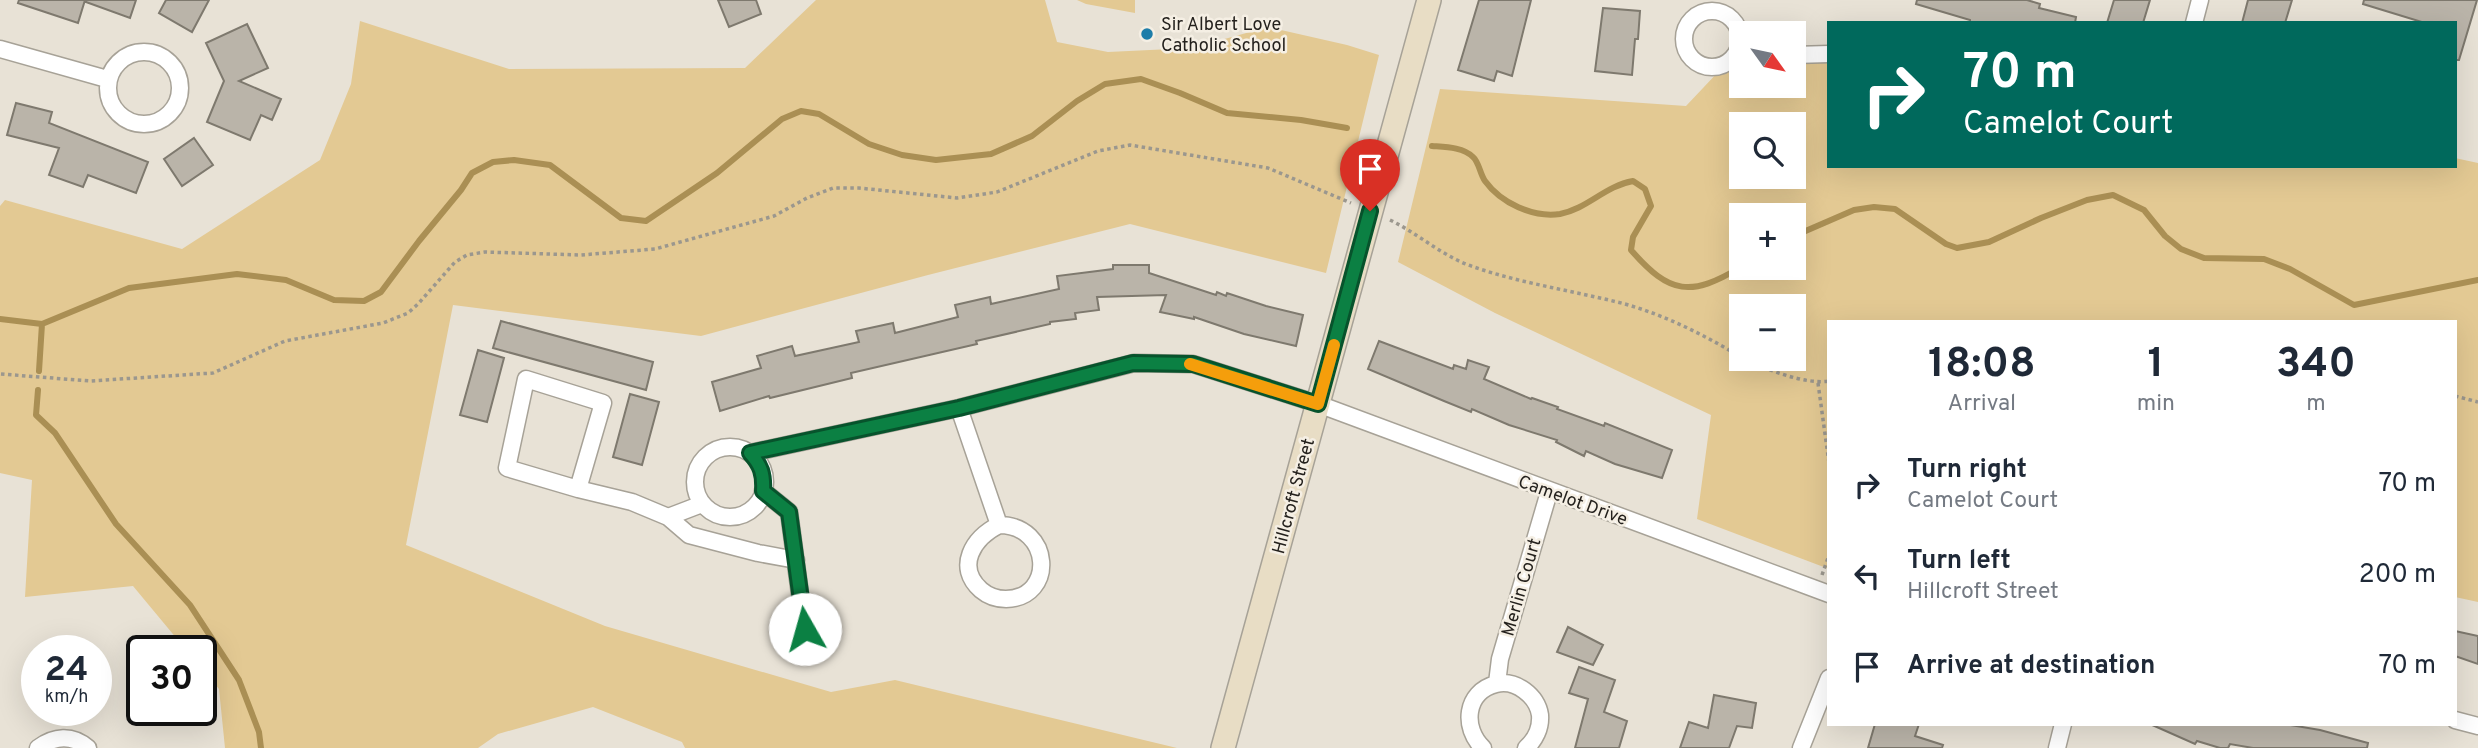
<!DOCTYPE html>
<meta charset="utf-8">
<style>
:root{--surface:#fff;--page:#f6f6f7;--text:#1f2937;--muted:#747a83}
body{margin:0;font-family:Overpass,sans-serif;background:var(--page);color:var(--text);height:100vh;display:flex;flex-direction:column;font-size:26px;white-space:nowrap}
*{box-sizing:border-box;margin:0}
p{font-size:23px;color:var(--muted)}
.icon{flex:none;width:38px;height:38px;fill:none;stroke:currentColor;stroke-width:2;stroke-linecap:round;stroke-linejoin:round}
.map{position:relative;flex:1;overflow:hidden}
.drawer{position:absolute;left:1827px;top:320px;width:630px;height:406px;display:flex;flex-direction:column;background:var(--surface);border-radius:0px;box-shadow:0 7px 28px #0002}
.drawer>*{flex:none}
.guide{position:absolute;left:1827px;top:21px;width:630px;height:147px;border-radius:0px;box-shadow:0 7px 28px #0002;background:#00695c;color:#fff;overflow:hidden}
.needle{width:46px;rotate:123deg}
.controls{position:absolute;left:1729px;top:21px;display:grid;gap:14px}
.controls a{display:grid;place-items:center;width:77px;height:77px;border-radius:0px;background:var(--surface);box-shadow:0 7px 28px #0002;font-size:35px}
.speed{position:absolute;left:21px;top:635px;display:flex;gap:14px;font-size:35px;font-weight:700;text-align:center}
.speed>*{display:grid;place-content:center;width:91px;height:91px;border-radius:50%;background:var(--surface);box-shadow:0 7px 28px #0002;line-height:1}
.speed small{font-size:18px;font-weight:400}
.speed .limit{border:4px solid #111;border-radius:10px;background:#fff;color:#111}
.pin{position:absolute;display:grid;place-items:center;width:60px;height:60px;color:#fff;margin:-72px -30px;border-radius:50% 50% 50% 0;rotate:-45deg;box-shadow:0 0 7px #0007}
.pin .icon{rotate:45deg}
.me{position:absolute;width:77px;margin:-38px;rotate:353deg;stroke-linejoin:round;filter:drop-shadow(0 0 5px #0008)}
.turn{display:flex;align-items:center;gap:24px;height:147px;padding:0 21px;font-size:32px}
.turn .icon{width:91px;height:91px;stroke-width:2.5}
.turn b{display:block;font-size:49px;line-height:60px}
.eta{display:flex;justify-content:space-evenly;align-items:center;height:119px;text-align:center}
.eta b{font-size:42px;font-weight:700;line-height:49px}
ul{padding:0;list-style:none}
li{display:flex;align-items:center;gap:21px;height:91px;padding:0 21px}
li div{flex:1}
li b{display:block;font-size:26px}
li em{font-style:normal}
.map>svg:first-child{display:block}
</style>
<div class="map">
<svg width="2478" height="748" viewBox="0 0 2478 748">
<rect width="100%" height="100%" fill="#e8e2d6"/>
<path fill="#e3c993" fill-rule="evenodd" d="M 816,0 L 1045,0 L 1057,42 L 1108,52 L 1192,48 L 1268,27 L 1347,45 L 1379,55 L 1326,273 L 1130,224 L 928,275 L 701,336 L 453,305 L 406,545 L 605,626 L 831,692 L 895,680 L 1177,748 L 685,748 L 682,742 L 593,707 L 498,734 L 478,748 L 225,748 L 219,689 L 201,668 L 201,651 L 187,651 L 133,586 L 25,597 L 32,480 L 0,473 L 0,206 L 5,200 L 182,249 L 320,160 L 351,84 L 360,21 L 509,69 L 745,68 Z
M 1077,0 L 1135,0 L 1135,13 L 1086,4 Z
M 1737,52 L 1741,52 L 1741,86 L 1794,86 L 1794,54 L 1829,54 L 1829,166 L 2455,166 L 2455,158 L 2478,163 L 2478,602 L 2455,597 L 2455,322 L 1829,322 L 1829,569 L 1697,519 L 1711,415 L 1495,313 L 1398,262 L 1440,89 L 1686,106 ZM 1741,124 L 1794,124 L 1794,177 L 1741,177 ZM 1741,215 L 1794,215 L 1794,268 L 1741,268 ZM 1741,306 L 1794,306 L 1794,359 L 1741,359 Z"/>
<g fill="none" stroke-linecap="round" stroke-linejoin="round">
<path stroke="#aa8f54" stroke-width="6" d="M 1432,146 C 1445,147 1463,147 1473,157 C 1479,162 1480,174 1485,181 C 1501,203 1533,218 1560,214 C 1587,209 1605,186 1633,181 L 1645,189 L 1651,206 L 1633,237 L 1631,250 C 1670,295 1691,297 1741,267
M 1794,236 L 1854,210 L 1874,207 L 1895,209 L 1946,244 L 1957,248 L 1989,242 L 2041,218 L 2087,200 L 2113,195 L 2144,210 L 2165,236 L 2181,249 L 2204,258 L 2264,259 L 2290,269 L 2354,305 L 2478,280
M 0,319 L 42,324 L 129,288 L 237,274 L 286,280 L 334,300 L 364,301 L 381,292 L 419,241 L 461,190 L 472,173 L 493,162 L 514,160 L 550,165 L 621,218 L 646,221 L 717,173 L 782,119 L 801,111 L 819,114 L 869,144 L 902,155 L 936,160 L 991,154 L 1032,136 L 1077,101 L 1105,84 L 1141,79 L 1180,93 L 1227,113 L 1301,120 L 1347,128
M 39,371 L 42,324
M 38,390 L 36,415 L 55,433 L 116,524 L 190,605 L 239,680 L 259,732 L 261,748"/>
</g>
<path fill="#bab4a9" stroke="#7e796e" stroke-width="2" d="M 19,0 L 85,0 L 78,23 L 18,3 Z
M 86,0 L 136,0 L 130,18 L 86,2 Z
M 166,0 L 209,0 L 192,32 L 159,13 Z
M 718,0 L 756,0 L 761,14 L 729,27 Z
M 1479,0 L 1531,0 L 1512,76 L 1497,71 L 1494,81 L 1458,70 Z
M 1917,0 L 2027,0 L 2040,4 L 2039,8 L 2076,17 L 2075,23 L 1970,23 L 1970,20 L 1916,4 Z
M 2114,0 L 2150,0 L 2143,23 L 2107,23 Z
M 2248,0 L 2292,0 L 2285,23 L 2242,23 Z
M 2364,0 L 2477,0 L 2459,60 L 2455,60 L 2455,23 L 2425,23 L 2363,4 Z
M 1603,8 L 1640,11 L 1638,39 L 1635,39 L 1632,75 L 1595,71 Z
M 247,24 L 268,68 L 239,81 L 281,99 L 272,120 L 261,115 L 250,140 L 207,122 L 224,81 L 206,43 Z
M 16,103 L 52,112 L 49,123 L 148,162 L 136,193 L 88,175 L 83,187 L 49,175 L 59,148 L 7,135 Z
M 194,138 L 213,165 L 182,186 L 164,159 Z
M 1113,265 L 1149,265 L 1149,273 L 1216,295 L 1217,292 L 1226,296 L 1227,293 L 1266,306 L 1303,315 L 1296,346 L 1244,334 L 1194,317 L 1194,319 L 1160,312 L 1166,295 L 1097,297 L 1099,310 L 1075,313 L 1076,319 L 1050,322 L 1050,324 L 976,341 L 977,344 L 851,373 L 852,378 L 770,398 L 769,396 L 720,411 L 712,382 L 761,368 L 757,356 L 792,346 L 795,356 L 859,342 L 856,331 L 893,323 L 895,333 L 958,317 L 955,305 L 990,297 L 991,304 L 1059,289 L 1057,276 L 1113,269 Z
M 501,321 L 653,362 L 646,390 L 493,348 Z
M 1379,341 L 1453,369 L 1454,365 L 1466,369 L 1468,360 L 1489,367 L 1484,379 L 1531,399 L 1532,398 L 1558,407 L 1557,409 L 1604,426 L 1605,423 L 1672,450 L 1662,478 L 1615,464 L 1586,451 L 1584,456 L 1556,442 L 1557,440 L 1509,425 L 1472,409 L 1471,412 L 1444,401 L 1368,369 Z
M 478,350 L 504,358 L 487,422 L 460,415 Z
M 630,394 L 659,402 L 642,465 L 613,457 Z
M 1568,627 L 1603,645 L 1593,665 L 1557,652 Z
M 2455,631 L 2478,636 L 2478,664 L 2455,656 Z
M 1579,667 L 1615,680 L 1604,712 L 1627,721 L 1619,748 L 1575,748 L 1588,699 L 1569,693 Z
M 1714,695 L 1756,703 L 1752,728 L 1737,726 L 1729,748 L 1680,748 L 1689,722 L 1708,728 Z
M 1875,724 L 1919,724 L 1915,736 L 1943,745 L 1942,748 L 1868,748 Z
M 2150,724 L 2284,724 L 2320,730 L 2368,743 L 2367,748 L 2253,748 L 2230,744 L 2228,748 L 2220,748 L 2197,741 L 2195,744 Z"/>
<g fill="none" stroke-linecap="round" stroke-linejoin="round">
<defs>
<path id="street" d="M1684 39a28 28 0 1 1 56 0a28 28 0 1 1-56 0Z
M 2194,23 L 2200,0
M 0,49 L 107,79
M108 88a36 36 0 1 1 72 0a36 36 0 1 1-72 0Z
M 1794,55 L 1829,54
M 959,408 L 999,525 C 1052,525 1056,598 1006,599 C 997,599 988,596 981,590 C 955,567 973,538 999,525
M695 482a35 35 0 1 1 70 0a35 35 0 1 1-70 0Z
M 750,453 L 959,408 L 1134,363 L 1193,364 L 1318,404 L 1829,594
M 578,489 L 603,403 L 526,379 L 507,468 L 578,489 L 632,502 L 668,517 L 689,535 L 758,553 L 796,560
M 763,491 L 789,512 L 807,646
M 668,517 L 702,504
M 1497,683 L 1500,659 L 1549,492
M 2455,720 L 2478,726
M 38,748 C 54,736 72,734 88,748
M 1483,748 C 1462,728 1465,692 1496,684 C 1516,679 1537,696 1540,715 C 1541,728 1535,740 1526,748
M 1801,748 L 1829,678
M 2057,748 L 2063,724"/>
<path id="secondary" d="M 1223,748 L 1429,0"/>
</defs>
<use href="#street" stroke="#a7a297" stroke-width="19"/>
<use href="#secondary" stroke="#a7a297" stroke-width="26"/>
<path stroke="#9b978e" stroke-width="3.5" stroke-dasharray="3.5 3.5" stroke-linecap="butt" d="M 1390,220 C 1419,234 1443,257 1474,267 C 1523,284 1575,291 1625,304 C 1667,316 1704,335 1741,357
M 1744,359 C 1766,369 1805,385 1829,381
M 1,374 L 90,381 L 213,373 L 285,341 L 383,323 L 408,313 L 418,304 L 455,262 L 467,255 L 485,252 L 581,255 L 655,249 L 774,216 L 807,198 L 833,188 L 859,188 L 957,198 L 997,192 L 1098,151 L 1130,145 L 1268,168 L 1351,203
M 1818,383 L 1829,463
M 2455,396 L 2478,402
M 1822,575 L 1829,555"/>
<use href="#street" stroke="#fff" stroke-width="16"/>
<use href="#secondary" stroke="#e8ddc5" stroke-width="23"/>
</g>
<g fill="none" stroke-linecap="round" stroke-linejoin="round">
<defs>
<path id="route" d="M 805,629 L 789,512 L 763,491 C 764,474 761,465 750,453 L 959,408 L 1133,363 L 1193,364 L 1318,404 L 1370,211"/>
</defs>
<use href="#route" stroke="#07532c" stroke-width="18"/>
<use href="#route" stroke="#0b8043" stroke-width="12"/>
<path stroke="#f59e0b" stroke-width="12" d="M 1190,364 L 1318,404 L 1334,345"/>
</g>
<circle fill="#1d7da9" stroke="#f5efe4" stroke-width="2.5" cx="1147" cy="34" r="7"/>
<g text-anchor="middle" stroke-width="5" stroke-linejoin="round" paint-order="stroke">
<g font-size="18" fill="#24211d" stroke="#f5efe4" text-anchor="start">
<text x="1161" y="30">Sir Albert Love<tspan x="1161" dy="21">Catholic School</tspan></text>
</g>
<g font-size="18" fill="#24211d" stroke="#f5efe4">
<text transform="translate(1293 496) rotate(-75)" y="6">Hillcroft Street</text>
<text transform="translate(1573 500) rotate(20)" y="6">Camelot Drive</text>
<text transform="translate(1521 587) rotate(-74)" y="6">Merlin Court</text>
</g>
</g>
</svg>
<div class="controls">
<a><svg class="needle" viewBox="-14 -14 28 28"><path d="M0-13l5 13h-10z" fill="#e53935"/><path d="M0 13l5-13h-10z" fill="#747a83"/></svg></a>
<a><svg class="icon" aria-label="search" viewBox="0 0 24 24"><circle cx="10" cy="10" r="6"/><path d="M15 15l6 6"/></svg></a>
<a>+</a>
<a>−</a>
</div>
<div class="speed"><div>24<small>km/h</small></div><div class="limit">30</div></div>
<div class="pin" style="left:1370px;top:211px;background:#d93025"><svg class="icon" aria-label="arrive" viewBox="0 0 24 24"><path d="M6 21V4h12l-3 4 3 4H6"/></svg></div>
<svg class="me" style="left:805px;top:629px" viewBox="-20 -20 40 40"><circle r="19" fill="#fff"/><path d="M0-13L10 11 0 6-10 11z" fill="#0b8043"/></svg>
<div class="guide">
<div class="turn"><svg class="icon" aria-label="right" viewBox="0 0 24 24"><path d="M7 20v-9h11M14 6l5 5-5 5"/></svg><div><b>70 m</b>Camelot Court</div></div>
</div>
<section class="drawer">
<div class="eta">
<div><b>18:08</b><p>Arrival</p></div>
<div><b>1</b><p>min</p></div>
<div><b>340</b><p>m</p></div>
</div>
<ul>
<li><svg class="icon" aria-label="right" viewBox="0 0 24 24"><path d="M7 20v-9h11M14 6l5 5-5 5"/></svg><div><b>Turn right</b><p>Camelot Court</p></div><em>70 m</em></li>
<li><svg class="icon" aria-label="left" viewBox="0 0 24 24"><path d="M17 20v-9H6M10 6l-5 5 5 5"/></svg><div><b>Turn left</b><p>Hillcroft Street</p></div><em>200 m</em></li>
<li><svg class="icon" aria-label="arrive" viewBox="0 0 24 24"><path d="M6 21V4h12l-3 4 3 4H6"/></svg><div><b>Arrive at destination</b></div><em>70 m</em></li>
</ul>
</section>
</div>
